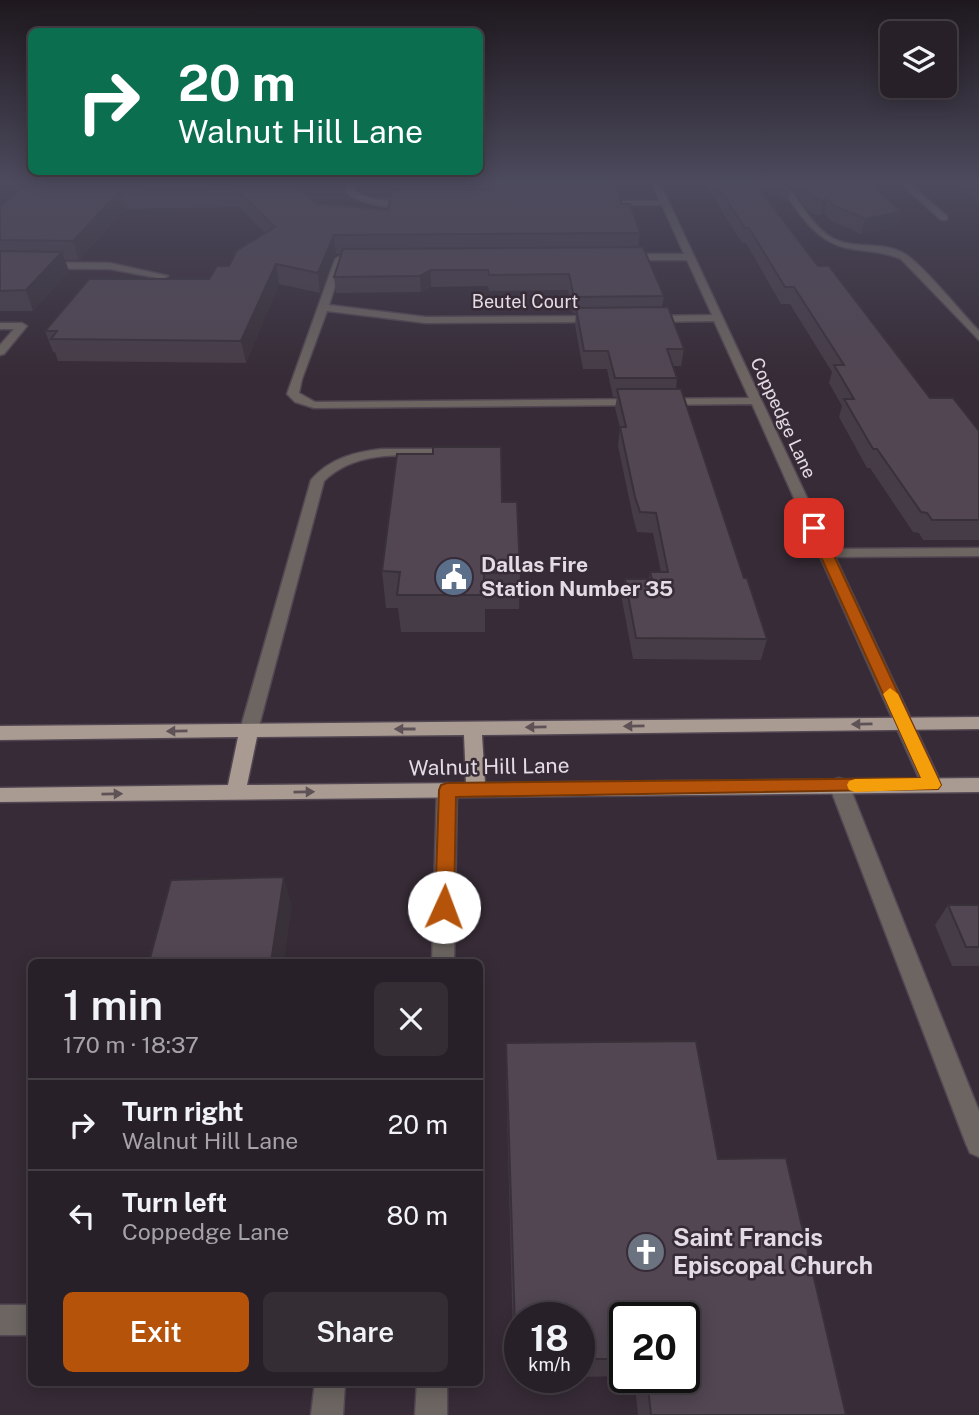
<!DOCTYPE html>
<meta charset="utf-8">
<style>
:root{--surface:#282028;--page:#342d34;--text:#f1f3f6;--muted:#a5a3a8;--line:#443e45;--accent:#b45309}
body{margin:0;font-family:"Public Sans",sans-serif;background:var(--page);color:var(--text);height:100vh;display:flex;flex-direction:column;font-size:26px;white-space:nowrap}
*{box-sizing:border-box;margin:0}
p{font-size:23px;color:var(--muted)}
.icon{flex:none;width:38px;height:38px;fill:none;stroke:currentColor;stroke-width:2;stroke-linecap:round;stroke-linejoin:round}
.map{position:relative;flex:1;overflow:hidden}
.drawer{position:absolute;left:28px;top:959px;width:455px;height:427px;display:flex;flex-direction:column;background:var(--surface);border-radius:10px;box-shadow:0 4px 18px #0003,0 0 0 2px var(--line)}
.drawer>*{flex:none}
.top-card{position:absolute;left:28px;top:28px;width:455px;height:147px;border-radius:10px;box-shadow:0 4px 18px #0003,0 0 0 2px var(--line);background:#0b6e4f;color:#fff;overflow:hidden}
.fabs{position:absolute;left:880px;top:21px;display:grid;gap:14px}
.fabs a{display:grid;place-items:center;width:77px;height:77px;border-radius:10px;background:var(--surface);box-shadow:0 4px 18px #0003,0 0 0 2px var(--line);font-size:35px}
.speed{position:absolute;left:504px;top:1302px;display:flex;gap:14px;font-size:35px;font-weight:700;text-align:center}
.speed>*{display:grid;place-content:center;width:91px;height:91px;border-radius:50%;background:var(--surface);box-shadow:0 4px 18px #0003,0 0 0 2px var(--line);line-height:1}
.speed small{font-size:18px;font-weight:400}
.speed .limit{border:4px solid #111;border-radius:10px;background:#fff;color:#111}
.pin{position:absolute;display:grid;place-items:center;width:60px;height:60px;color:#fff;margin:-30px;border-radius:14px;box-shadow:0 4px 10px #0006}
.me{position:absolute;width:77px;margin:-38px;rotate:2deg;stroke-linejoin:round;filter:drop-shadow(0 0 5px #0008)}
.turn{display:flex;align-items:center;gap:24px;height:147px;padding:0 35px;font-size:32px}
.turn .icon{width:91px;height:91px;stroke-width:2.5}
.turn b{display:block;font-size:49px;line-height:60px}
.round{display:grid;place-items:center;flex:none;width:74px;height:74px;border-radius:10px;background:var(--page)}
.headline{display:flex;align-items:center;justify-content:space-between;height:119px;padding:0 35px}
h1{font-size:42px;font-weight:600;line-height:52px}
.action{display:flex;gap:14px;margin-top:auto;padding:14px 35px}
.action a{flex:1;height:80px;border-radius:10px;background:var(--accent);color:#fff;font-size:28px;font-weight:600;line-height:80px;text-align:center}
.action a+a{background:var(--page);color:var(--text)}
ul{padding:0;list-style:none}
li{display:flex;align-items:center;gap:21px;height:91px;padding:0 35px;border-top:2px solid var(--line)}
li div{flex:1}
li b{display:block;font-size:26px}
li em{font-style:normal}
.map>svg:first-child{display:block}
</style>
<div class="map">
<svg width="979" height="1415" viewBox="0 0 979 1415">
<rect width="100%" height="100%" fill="#362b36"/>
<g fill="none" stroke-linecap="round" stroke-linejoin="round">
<defs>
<path id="minor" d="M 349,181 L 357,181 L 354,191 L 372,199 L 416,203 C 398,212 362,205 346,192 Z
M 651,181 L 659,181 L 831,549 L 979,548 L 979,556 L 835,557 L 942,785 L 939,790 L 932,792 L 925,790 L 922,785 L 752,404 L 314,408 L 295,402 L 287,394 L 335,259 C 342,254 359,254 366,259 L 365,261 L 343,262 L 329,305 L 426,317 L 599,316 L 604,319 L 599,322 L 426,323 L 327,311 L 302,379 L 299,393 L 315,402 L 749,398 L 714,321 L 648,322 L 643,319 L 648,316 L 712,315 L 687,260 L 624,260 L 620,257 L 624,254 L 684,254 L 662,205 L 598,205 L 594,203 L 598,201 L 660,201 Z
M 777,181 L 785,181 C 798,200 813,228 834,239 C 856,250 887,240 908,256 C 930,273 958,309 979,331 L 979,340 L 901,259 C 883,251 865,252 847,248 C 813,241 796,208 777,181 Z
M 898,181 L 906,181 L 947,216 L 947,220 L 941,220 Z
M 0,262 L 110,263 L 168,276 L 163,279 L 110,269 L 0,268 Z
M 0,323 L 22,323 L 27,326 L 4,354 L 0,355 L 0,345 L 14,329 L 0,329 Z
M 382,449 L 456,449 L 462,453 L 456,457 C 411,456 359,447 324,481 L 258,730 L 255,735 L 243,735 L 240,730 L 311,480 C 330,458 355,452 382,449 Z
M 839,778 L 846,780 L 849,785 L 979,1111 L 979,1157 L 970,1153 L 966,1144 L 829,785 L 832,780 Z
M 447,783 L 454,785 L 457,790 L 454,962 L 432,962 L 437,790 L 440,785 Z
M 0,1305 L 32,1305 L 32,1335 L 0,1335 Z
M 315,1382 L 345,1382 L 343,1415 L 311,1415 Z
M 417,1382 L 447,1382 L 447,1415 L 415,1415 Z"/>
<path id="major" d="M 979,717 L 979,729 L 482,735 L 485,783 L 979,778 L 979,792 L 0,802 L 0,788 L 228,785 L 238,737 L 0,740 L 0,726 ZM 464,735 L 466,783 L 247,785 L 257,737 Z"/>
</defs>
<use href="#minor" stroke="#524752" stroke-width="3"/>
<use href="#major" stroke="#524752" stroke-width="3"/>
<use href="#minor" fill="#6c6561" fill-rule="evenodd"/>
<use href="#major" fill="#a99a92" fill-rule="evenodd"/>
</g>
<path fill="#463c47" d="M 31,181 L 302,181 L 300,190 L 316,203 L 388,210 L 394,190 L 394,184 L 614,184 L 613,190 L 640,233 L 638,247 L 664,296 L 662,307 L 684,349 L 681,366 L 673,366 L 677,378 L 676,389 L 744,578 L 767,639 L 761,660 L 633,659 L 622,600 L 625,579 L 649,579 L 650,572 L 661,572 L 653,533 L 637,532 L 633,517 L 618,446 L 620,427 L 615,408 L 617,397 L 613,397 L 607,369 L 583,369 L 575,325 L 576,313 L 573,313 L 568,290 L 489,291 L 488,286 L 431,287 L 421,292 L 336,293 L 334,277 L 341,254 L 336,254 L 320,293 L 279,284 L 246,363 L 58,361 L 55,352 L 53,352 L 45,331 L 209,279 L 229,266 L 235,255 L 234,252 L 265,233 L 239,207 L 125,209 L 79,260 L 65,260 L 69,271 L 33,311 L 0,311 L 0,206 Z
M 703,181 L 787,181 L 791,188 L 788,202 L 759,189 L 818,266 L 930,398 L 979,431 L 979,540 L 923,540 L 919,533 L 913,532 L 870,468 L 867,468 L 839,417 L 842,406 L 829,383 L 832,372 L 790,304 L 781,304 L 746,243 L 742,243 Z
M 787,181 L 869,181 L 897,227 L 861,234 L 830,220 L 824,213 L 820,216 L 808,211 Z
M 945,181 L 979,181 L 979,202 Z
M 502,502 L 520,573 L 519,609 L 485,609 L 485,632 L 401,632 L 398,608 L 386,608 L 382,571 Z
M 948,905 L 979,905 L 979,966 L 952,966 L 935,925 Z
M 506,1043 L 718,1159 L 846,1415 L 638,1415 L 634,1377 L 684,1377 L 625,1318 L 625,1376 L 579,1377 L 579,1318 L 520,1318 L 520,1377 L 514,1377 L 506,1075 Z"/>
<path fill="#393139" d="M 295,181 L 302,181 L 297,203 L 294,185 Z
M 120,191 L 125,209 L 79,260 L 73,241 Z
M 827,199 L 824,213 L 820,216 L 823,201 Z
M 901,212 L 897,227 L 861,234 L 865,219 Z
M 334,235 L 336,254 L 320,293 L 318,273 Z
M 62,252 L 69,271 L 33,311 L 26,290 Z
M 276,264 L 279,284 L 246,363 L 241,341 Z
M 431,270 L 431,287 L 421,292 L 420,276 Z
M 284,877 L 292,906 L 284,962 L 271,962 Z"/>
<path fill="#514652" stroke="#393139" stroke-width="2" d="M 31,181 L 295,181 L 294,185 L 316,203 L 388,210 L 392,190 L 617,190 L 622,204 L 630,204 L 640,233 L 334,235 L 318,273 L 276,264 L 241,341 L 51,339 L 57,331 L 45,331 L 89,279 L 209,279 L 217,266 L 229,266 L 236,252 L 234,252 L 275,227 L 236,189 L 120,191 L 73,241 L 0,240 L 0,206 Z
M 394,181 L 613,181 L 614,184 L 394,184 Z
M 714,181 L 753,181 L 818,266 L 829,266 L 930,398 L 953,398 L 979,431 L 979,520 L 932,520 L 927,513 L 921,512 L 877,449 L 873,449 L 844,399 L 854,399 L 834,365 L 844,365 L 794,287 L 785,287 L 749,228 L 745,228 Z
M 775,181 L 787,181 L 791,188 Z
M 800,181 L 869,181 L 901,212 L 865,219 L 834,206 L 827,199 L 823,201 L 811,196 Z
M 643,247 L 664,296 L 574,297 L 569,274 L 489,275 L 488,270 L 431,270 L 420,276 L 334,277 L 343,249 Z
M 0,251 L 62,252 L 26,290 L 0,291 Z
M 668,307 L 684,349 L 667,349 L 677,378 L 615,378 L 608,351 L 584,351 L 576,308 Z
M 617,389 L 681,389 L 744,578 L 747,578 L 767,639 L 636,638 L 625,579 L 652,579 L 650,572 L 668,572 L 656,513 L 640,512 L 635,497 L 620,427 L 626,427 Z
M 433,447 L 501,447 L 502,502 L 517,502 L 520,573 L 484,573 L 484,595 L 397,595 L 400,572 L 382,571 L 397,454 L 433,454 Z
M 284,877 L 271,962 L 149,962 L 171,880 Z
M 948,905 L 979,905 L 979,947 L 966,947 Z
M 696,1041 L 718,1159 L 786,1158 L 846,1415 L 651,1415 L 647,1377 L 684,1377 L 684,1318 L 625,1318 L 625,1359 L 579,1359 L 579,1318 L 520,1318 L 520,1360 L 516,1360 L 506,1043 Z"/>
<defs><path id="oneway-solid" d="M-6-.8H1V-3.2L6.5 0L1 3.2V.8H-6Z" transform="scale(1.75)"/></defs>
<g fill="#5e5256">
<use href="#oneway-solid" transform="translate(862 724) rotate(179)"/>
<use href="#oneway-solid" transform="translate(634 726) rotate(179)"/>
<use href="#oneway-solid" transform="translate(536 727) rotate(179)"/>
<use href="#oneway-solid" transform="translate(405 729) rotate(180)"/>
<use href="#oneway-solid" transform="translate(177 731) rotate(179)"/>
<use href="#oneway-solid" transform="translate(304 792) rotate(-1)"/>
<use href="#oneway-solid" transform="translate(112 794) rotate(-1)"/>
</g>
<linearGradient id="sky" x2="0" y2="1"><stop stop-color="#1e181e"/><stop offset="0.48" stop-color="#4c4a5d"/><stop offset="1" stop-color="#4c4a5d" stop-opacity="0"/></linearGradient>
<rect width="979" height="379" fill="url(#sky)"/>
<path fill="#b45309" stroke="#753606" stroke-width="2" d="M 814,524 L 821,528 L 941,785 L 938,789 L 456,797 L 454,907 L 451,913 L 444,915 L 438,913 L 435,907 L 439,790 L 441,785 L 447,783 L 921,778 L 808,528 Z"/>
<path fill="#f59e0b" d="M 890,688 L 898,694 L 941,785 L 938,789 L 855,792 L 849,790 L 847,785 L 849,781 L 855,779 L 921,778 L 883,694 Z"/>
<defs>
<symbol id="civic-disc" viewBox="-11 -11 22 22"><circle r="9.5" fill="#5c6f8a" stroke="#362b36"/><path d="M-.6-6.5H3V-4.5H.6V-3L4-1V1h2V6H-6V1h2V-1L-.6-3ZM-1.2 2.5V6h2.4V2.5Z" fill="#fff"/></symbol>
<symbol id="church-disc" viewBox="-11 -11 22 22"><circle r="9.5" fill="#6b7280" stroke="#362b36"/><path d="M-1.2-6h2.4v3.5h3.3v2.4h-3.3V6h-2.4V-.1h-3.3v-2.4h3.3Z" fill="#fff"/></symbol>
</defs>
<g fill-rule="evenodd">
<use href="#civic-disc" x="432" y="555" width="44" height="44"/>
<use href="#church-disc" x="624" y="1230" width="44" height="44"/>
</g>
<g text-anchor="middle" stroke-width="5" stroke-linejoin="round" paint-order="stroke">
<g font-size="18" fill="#e3dce4" stroke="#362b36">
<text x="525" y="308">Beutel Court</text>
<text transform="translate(783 418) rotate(65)" y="6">Coppedge Lane</text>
</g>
<g font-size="21" font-weight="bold" fill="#e3dce4" stroke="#362b36" text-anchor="start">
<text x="481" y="572">Dallas Fire<tspan x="481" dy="24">Station Number 35</tspan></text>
</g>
<g font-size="21" fill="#e3dce4" stroke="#362b36">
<text transform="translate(489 767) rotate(-1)" y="7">Walnut Hill Lane</text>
</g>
<g font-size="24" font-weight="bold" fill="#e3dce4" stroke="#362b36" text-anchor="start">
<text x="673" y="1246">Saint Francis<tspan x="673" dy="28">Episcopal Church</tspan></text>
</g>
</g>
</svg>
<div class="fabs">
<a><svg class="icon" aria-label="layers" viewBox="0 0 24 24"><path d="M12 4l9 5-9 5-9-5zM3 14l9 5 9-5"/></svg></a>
</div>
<div class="speed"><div>18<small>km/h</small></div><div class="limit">20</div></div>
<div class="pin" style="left:814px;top:528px;background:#d93025"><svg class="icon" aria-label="arrive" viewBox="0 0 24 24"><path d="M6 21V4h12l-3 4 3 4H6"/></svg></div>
<svg class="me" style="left:444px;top:907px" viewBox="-20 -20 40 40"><circle r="19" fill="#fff"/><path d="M0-13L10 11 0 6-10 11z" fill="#b45309"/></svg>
<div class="top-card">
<div class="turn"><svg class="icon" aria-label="right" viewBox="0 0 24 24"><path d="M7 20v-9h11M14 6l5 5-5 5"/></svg><div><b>20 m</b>Walnut Hill Lane</div></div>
</div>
<section class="drawer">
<div class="headline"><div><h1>1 min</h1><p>170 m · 18:37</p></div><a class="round"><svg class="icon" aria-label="close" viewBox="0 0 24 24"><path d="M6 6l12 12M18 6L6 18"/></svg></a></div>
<ul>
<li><svg class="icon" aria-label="right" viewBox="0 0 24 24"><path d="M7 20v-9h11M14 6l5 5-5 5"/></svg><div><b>Turn right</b><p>Walnut Hill Lane</p></div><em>20 m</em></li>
<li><svg class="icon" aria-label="left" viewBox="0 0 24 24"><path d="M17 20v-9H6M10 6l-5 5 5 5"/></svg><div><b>Turn left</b><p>Coppedge Lane</p></div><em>80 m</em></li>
</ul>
<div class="action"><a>Exit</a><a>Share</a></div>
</section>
</div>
